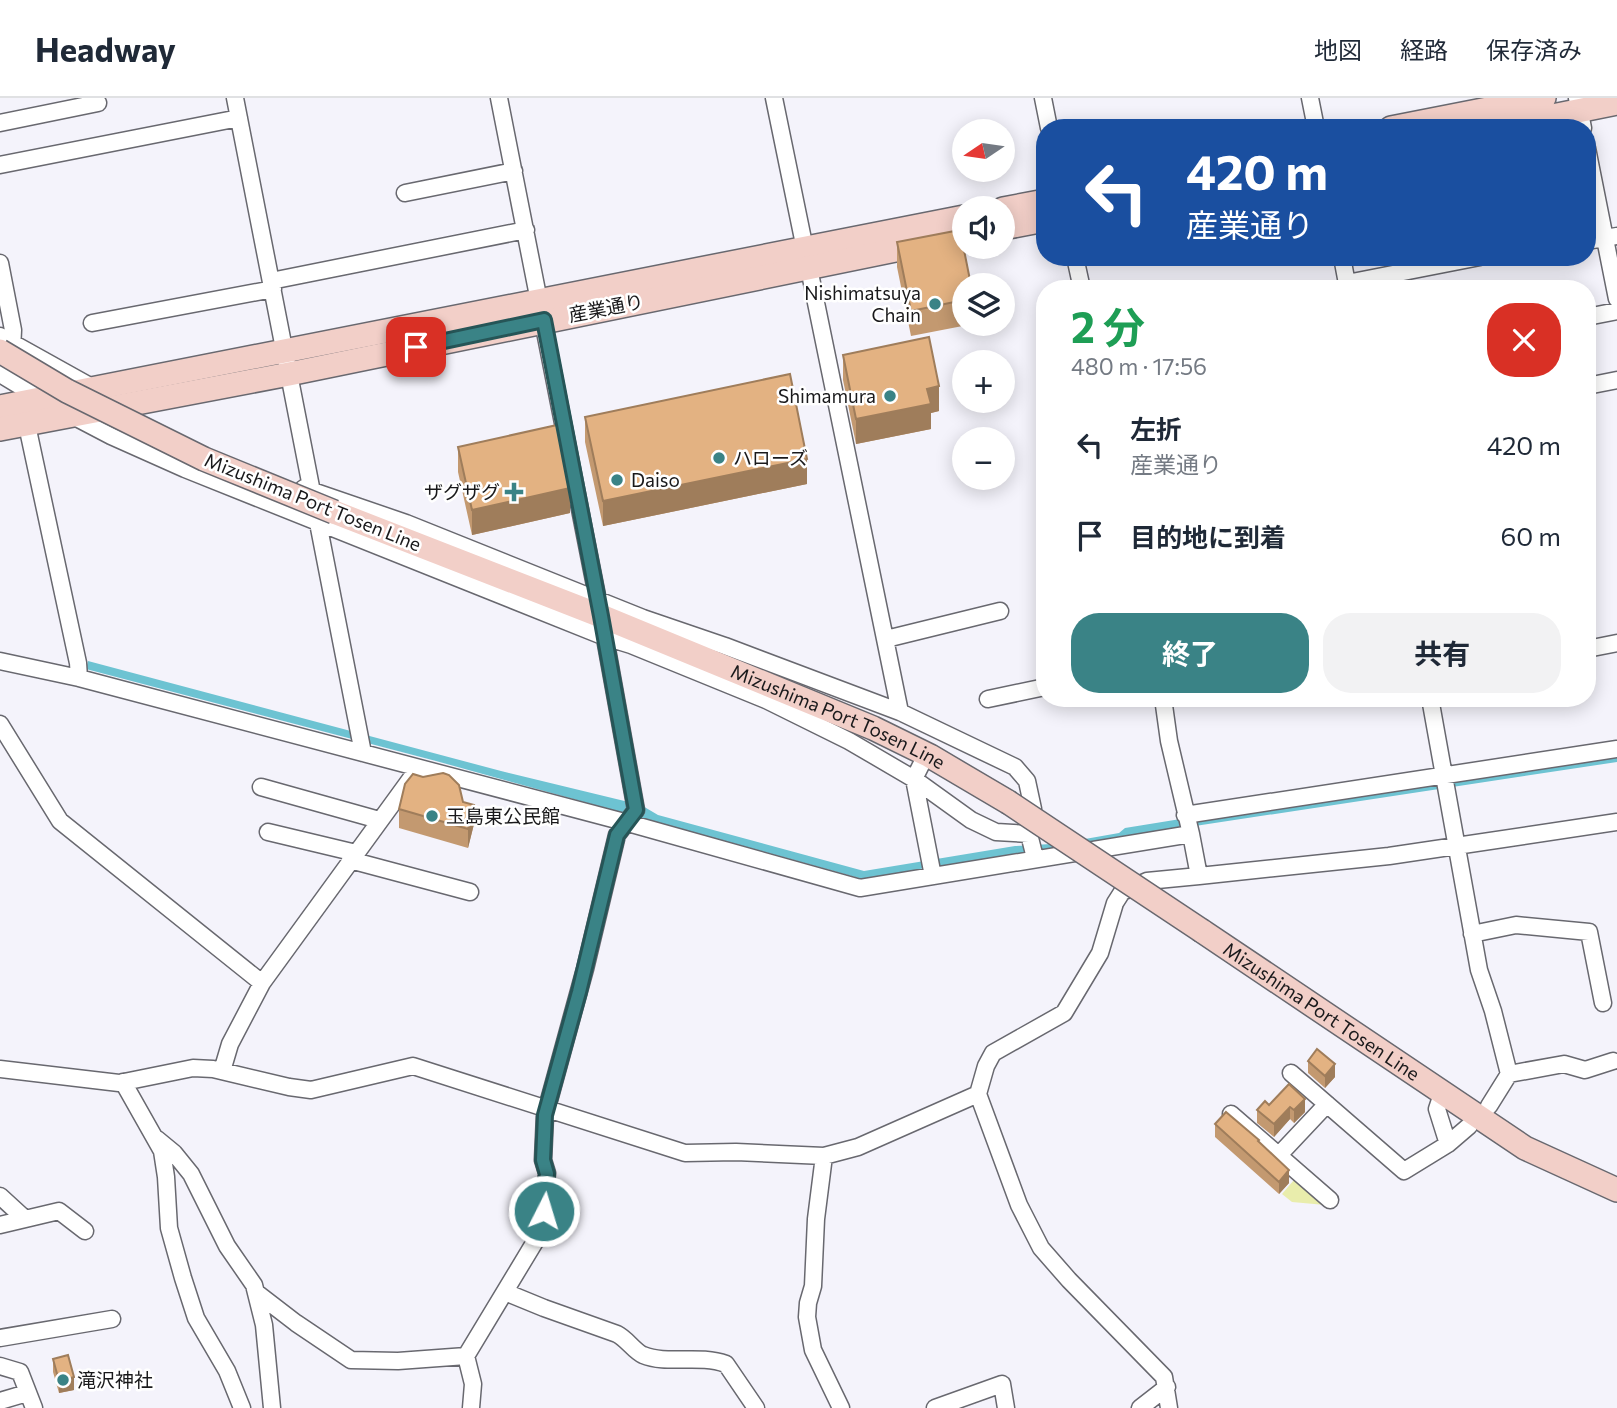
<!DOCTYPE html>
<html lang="ja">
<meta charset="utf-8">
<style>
:root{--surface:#fff;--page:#f2f2f3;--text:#1f2937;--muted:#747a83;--line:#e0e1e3;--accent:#3a8386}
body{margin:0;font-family:Commissioner,"Noto Sans JP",sans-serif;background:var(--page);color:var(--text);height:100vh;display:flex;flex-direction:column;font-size:26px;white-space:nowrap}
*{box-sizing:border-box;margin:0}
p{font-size:23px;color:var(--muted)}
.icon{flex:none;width:38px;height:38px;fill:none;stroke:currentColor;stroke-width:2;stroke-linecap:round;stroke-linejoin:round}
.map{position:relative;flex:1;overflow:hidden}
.side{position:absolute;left:1036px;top:182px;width:560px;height:427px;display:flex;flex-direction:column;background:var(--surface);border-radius:28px;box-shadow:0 4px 18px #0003}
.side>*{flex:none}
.top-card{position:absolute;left:1036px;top:21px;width:560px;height:147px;border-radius:28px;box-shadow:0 4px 18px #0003;background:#1a4fa0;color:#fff;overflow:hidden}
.needle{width:46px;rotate:257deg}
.tools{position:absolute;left:952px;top:21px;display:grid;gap:14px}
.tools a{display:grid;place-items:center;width:63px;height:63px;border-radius:50%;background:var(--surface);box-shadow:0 4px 18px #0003;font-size:35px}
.pin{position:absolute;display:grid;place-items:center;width:60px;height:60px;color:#fff;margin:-30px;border-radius:14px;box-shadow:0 4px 10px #0006}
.me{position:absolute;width:77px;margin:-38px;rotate:5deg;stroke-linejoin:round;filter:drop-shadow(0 0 5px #0008)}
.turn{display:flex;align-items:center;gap:24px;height:147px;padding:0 35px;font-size:32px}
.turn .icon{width:91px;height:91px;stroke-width:2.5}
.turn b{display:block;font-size:49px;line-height:60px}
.round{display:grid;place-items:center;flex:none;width:74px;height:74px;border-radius:28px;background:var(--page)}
.summary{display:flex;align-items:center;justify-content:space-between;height:119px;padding:0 35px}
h1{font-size:42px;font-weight:700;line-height:52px;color:#1e9e55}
.primary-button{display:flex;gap:14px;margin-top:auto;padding:14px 35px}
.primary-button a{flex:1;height:80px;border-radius:28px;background:var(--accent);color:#fff;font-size:28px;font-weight:700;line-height:80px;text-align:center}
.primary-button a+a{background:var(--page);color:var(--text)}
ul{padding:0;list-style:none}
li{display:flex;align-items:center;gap:21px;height:91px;padding:0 35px}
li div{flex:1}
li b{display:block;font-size:26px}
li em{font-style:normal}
header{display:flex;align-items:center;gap:42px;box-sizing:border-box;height:98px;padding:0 35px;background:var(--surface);border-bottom:2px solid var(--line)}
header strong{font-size:33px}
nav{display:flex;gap:38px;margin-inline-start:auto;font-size:24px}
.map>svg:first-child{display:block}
</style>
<header>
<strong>Headway</strong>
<nav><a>地図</a><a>経路</a><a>保存済み</a></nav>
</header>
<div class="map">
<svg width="1617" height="1310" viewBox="0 0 1617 1310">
<rect width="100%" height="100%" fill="#f4f3fb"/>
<path fill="#e9edac" d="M 1294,1082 L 1325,1107 L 1292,1104 L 1282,1096 Z"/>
<path fill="#6dc3d2" d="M 88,563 L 501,673 L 641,707 L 658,717 L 864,773 L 1015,748 L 1051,746 L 1085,741 L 1119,735 L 1125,730 L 1193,719 L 1617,657 L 1617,664 L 1195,728 L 1181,727 L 1178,732 L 937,770 L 925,770 L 866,782 L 436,663 L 86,571 Z"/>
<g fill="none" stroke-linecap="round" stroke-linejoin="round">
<defs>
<path id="street" d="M 235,0 L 363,655
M 774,0 L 900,614
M 1043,0 L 1049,30
M 1310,0 L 1316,30
M 1577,0 L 1583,30
M 0,25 L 98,5
M 1587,50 L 1617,201
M 0,67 L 239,20
M 405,95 L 514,73
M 1587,143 L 1617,138
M 1075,159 L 1082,191
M 1342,159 L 1348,191
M 0,165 L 13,232 L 12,252
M 271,183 L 526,132
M 1347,185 L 1480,159
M 1587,219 L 1617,213
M 92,225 L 273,191
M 0,238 L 97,292
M 0,276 L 43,302
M 1587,288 L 1617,282
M 69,316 L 111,338 L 185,371 L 605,539 L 631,547 L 766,602 L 849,643 L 914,681 L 971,722 L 996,734 L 1029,736
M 25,318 L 78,565 L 79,580
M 304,390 L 406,425 L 643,520 L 725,548 L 900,614 L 1015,669 L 1027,683 L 1033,711 L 1029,736 L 1035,760
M 886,541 L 1000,513
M 1587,551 L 1617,545
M 0,563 L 79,580 L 628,725 L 860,790 L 1191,736 L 1169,643 L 1163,600
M 1430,600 L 1479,872 L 1493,913 L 1509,976 L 1489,1008
M 988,601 L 1045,589
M 0,626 L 60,723 L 262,885
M 921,667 L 914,681 L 933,778
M 261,689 L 379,722
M 1185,717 L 1617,651
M 268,734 L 356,755
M 1191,736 L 1199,778 L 1389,758 L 1617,724
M 350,762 L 470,794
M 1472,836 L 1516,827 L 1589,834 L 1603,905
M 0,971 L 119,985 L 193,970 L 213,971 L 289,989 L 311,992 L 413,968 L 685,1055 L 736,1054 L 824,1058 L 858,1049 L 978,996
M 222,973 L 230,946 L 262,885 L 417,672
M 1291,975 L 1404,1073 L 1448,1046 L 1469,1028
M 1509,976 L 1564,966 L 1585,972 L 1613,963
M 123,984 L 162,1053 L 166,1079 L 169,1130 L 183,1180 L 196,1220 L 227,1273 L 242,1310
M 1442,996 L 1437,1011 L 1448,1046
M 1231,1016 L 1330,1102
M 157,1041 L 174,1055 L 191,1076 L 227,1148 L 254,1187 L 264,1227 L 272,1310
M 1279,1057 L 1327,1006
M 824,1058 L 816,1121 L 813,1188 L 808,1205 L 807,1219 L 813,1252 L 841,1310
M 0,1098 L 24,1120
M 0,1127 L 59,1113 L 85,1133
M 505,1194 L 544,1210 L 617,1236 C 627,1241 634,1253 643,1257 C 667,1267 699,1256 726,1266 L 756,1310
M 257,1195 L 296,1225 L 351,1262 L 398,1263 L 466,1258
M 0,1240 L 112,1221
M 0,1268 L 20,1274 L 34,1310
M 0,1303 L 27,1295
M 471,1310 L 473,1286 L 466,1258 L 542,1132 L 547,1075 L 543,1062 L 545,1017 L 585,871 L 617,737 L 636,712 L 601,518 L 499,0
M 935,1310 L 1002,1286 L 1006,1310
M 1140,1310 L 1167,1289
M 1169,1310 L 1164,1279 L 1069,1182 L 1041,1150 L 1019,1107 L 978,996 L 986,968 L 993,955 L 1064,915 L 1100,855 L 1115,805 L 1122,794 L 1147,783 L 1199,778"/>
<g id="secondary">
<path d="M 1391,30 L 1544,0"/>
<path d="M 1493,30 L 1617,5"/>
<path d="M 1003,111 L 1045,103"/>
<path d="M 1003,130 L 1045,122"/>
<path d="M 0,309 L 964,119"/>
<path d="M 0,331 L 289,276 L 964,138"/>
<path id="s1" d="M 334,414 L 601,518 L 873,630 L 930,658 L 1008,704"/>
<path id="s2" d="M 1202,833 L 1525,1050 L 1617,1092"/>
</g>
</defs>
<use href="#street" stroke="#68686f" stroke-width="19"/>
<use href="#secondary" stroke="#68686f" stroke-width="26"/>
<use href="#street" stroke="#fff" stroke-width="16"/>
<use href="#secondary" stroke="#f2cfc8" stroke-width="23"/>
<defs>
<path id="secondary-bridge" d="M 0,253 L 67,293 L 204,361 L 334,414
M 1008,704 L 1202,833"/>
</defs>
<use href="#secondary-bridge" stroke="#68686f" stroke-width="26" stroke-linecap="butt"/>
<use href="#secondary-bridge" stroke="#f2cfc8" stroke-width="23"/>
</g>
<path fill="#c39970" d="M 897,144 L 964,187 L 964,226 L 973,226 L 911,238 L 897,169 Z
M 843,257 L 939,313 L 931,315 L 931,331 L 856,346 L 843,282 Z
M 585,319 L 807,386 L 603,428 L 585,344 Z
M 458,349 L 570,415 L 472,437 L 458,374 Z
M 463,704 L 474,726 L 468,750 L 399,730 L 399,711 Z
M 1308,963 L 1335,979 L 1325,990 L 1308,975 Z
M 1289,986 L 1305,1014 L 1294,1025 L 1290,1021 L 1274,1039 L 1257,1025 L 1257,1012 L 1269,1007 Z
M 1215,1026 L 1259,1045 L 1289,1085 L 1279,1096 L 1215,1039 Z
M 53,1261 L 74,1292 L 59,1295 L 53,1274 Z"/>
<path fill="#9f7d5b" d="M 939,288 L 939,313 L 931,315 L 931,331 L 856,346 L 856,321 L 927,291 Z
M 807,361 L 807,386 L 603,428 L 603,403 Z
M 570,390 L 570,415 L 472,437 L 472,412 Z
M 474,707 L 474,726 L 468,750 L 468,731 Z
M 1335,966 L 1335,979 L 1325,990 L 1325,978 Z
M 1305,1001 L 1305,1014 L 1294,1025 L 1294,1012 Z
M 1290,1009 L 1290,1021 L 1274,1039 L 1274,1026 Z
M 1289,1072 L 1289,1085 L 1279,1096 L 1279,1084 Z
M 74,1279 L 74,1292 L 59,1295 L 59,1283 Z"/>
<path fill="#e3b282" stroke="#9f7d5b" stroke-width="2" d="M 960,132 L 971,187 L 964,187 L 964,202 L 911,213 L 897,144 Z
M 929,239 L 939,288 L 927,291 L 931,306 L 856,321 L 843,257 Z
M 790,276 L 807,361 L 603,403 L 585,319 Z
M 557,327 L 570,390 L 472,412 L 458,349 Z
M 443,675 L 449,677 L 459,687 L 463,704 L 474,707 L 468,731 L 399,711 L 405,686 L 413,676 L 423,679 Z
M 1317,951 L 1335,966 L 1325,978 L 1308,963 Z
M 1289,986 L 1305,1001 L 1294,1012 L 1290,1009 L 1274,1026 L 1257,1012 L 1265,1003 L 1269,1007 Z
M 1226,1014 L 1259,1042 L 1258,1043 L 1289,1072 L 1279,1084 L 1215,1026 Z
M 68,1257 L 74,1279 L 59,1283 L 53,1261 Z"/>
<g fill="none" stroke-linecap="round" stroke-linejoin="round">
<defs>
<path id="route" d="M 416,249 L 544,222 L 601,518 L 636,712 L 617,737 L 579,894 L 545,1017 L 543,1062 L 547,1076 L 544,1113"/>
</defs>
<use href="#route" stroke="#265557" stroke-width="18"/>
<use href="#route" stroke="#3a8386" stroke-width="12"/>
</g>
<g fill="#3a8386" stroke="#fff" stroke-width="2.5">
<circle cx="935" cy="206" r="7"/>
<circle cx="890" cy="298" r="7"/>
<circle cx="719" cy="360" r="7"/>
<circle cx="617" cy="382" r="7"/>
<path d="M510.5 383.5h7v7h7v7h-7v7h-7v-7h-7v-7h7z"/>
<circle cx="432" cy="718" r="7"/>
<circle cx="63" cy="1282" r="7"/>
</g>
<g text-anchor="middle" stroke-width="5" stroke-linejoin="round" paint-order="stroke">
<g font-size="19" fill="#19191b" stroke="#fff" text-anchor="start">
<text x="921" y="202" text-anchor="end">Nishimatsuya<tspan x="921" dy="22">Chain</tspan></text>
<text x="876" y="305" text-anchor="end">Shimamura</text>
<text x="733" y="367">ハローズ</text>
<text x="631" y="389">Daiso</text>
<text x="500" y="401" text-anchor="end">ザグザグ</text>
<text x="446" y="725">玉島東公民館</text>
<text x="77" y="1289">滝沢神社</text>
</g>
<g font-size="19" fill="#19191b" stroke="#fff">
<text transform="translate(606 210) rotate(-11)" y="7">産業通り</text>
<text transform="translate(313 404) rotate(22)" y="7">Mizushima Port Tosen Line</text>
<text dy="7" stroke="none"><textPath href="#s1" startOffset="544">Mizushima Port Tosen Line</textPath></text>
<text dy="7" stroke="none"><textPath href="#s2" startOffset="144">Mizushima Port Tosen Line</textPath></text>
</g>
</g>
</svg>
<div class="tools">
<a><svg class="needle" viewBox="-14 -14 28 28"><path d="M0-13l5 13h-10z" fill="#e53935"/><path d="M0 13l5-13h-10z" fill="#747a83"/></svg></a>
<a><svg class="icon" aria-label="sound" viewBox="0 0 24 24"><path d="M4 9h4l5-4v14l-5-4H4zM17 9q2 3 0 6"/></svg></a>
<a><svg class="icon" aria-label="layers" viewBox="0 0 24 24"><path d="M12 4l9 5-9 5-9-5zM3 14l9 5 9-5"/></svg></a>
<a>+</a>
<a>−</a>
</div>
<div class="pin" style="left:416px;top:249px;background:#d93025"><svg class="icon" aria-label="arrive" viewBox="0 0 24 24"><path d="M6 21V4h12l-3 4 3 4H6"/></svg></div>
<svg class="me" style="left:544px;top:1113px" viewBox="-20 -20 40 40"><circle r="17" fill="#3a8386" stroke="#fff" stroke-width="3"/><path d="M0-11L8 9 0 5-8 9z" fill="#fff"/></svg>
<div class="top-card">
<div class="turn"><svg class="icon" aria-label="left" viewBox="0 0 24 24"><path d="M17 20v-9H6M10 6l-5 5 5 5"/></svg><div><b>420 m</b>産業通り</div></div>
</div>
<section class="side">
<div class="summary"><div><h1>2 分</h1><p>480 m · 17:56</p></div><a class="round" style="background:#d93025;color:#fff"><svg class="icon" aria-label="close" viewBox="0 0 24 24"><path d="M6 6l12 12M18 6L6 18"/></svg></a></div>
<ul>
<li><svg class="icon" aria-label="left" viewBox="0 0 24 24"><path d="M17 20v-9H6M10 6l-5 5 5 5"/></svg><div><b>左折</b><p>産業通り</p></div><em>420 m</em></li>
<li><svg class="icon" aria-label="arrive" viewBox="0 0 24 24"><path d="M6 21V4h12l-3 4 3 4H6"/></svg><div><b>目的地に到着</b></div><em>60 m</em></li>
</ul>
<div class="primary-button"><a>終了</a><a>共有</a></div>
</section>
</div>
